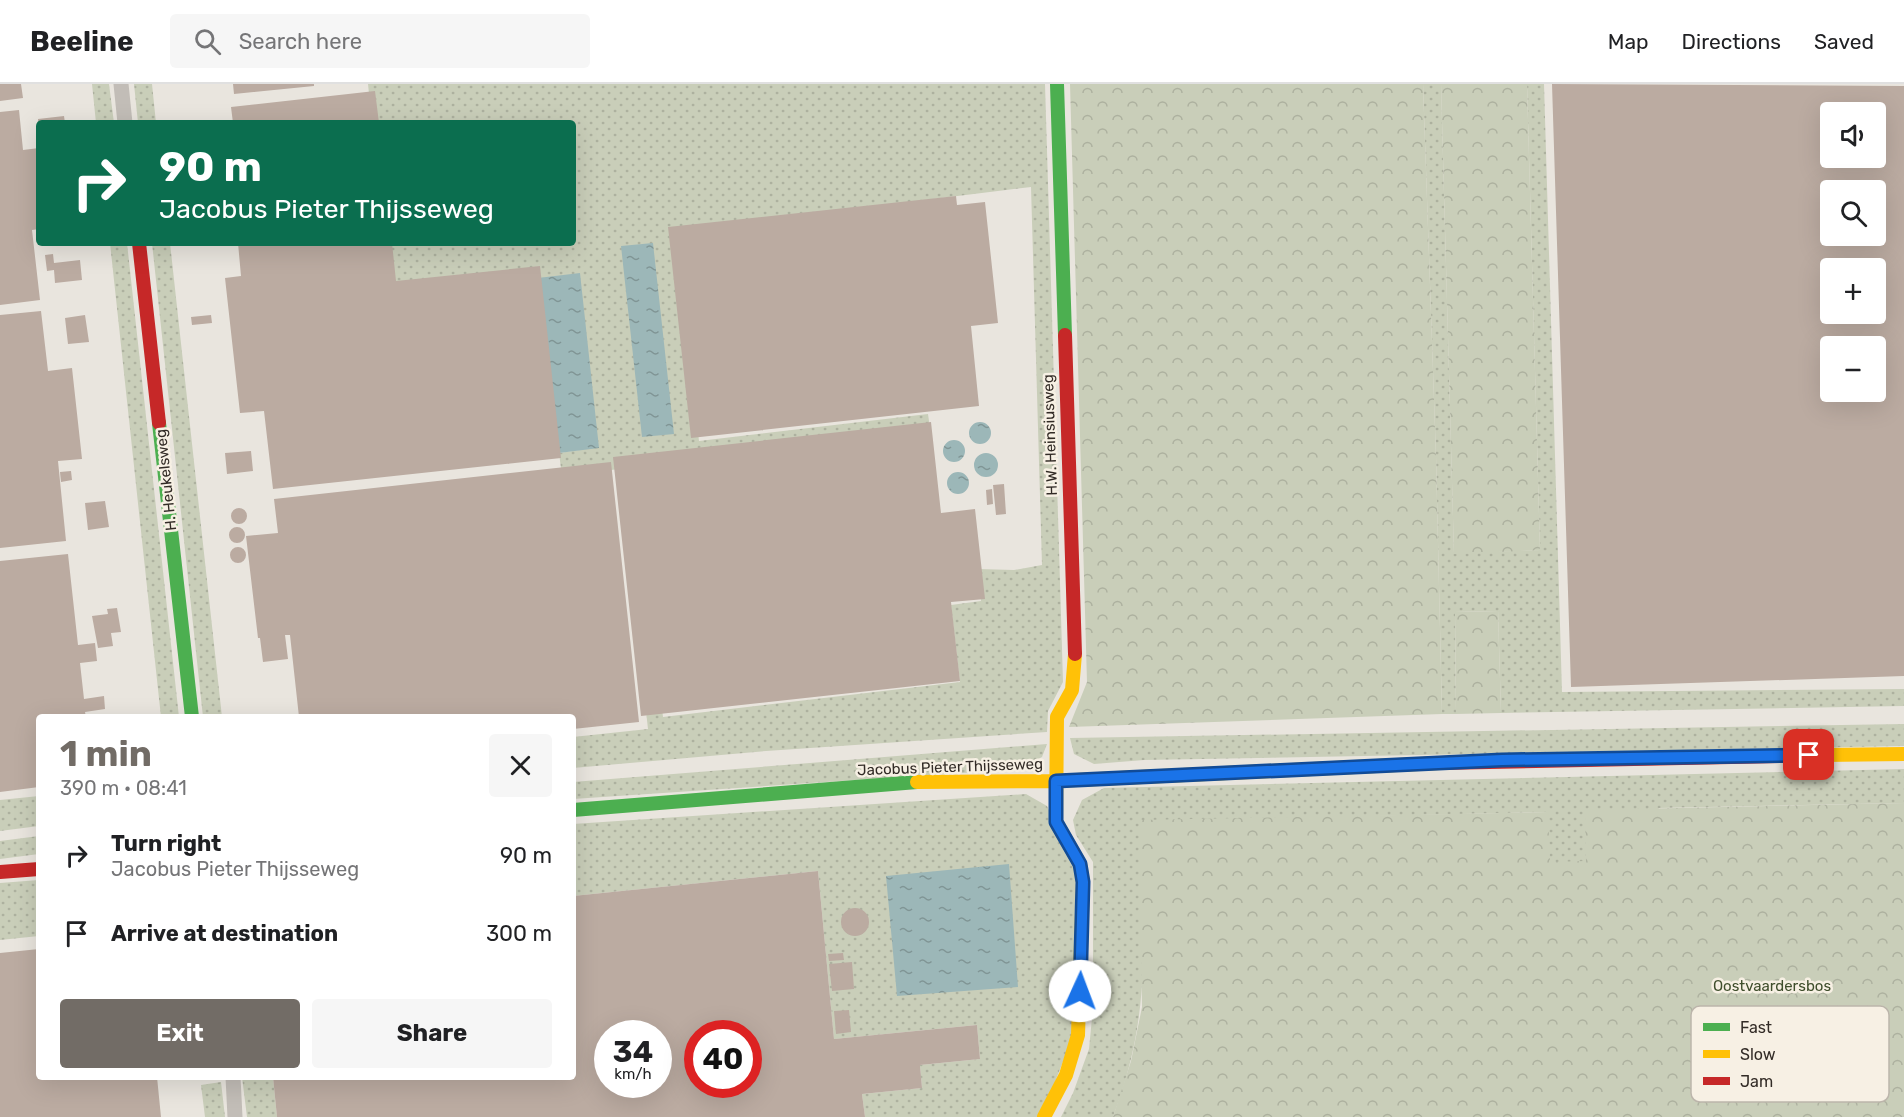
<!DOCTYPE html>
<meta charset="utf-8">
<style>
:root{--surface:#fff;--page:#f6f6f6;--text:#202124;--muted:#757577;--line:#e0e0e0;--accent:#726c66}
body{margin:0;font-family:Rubik,sans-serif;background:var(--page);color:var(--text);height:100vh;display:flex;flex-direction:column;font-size:22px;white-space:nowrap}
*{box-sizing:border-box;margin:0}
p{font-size:20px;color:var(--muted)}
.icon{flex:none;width:33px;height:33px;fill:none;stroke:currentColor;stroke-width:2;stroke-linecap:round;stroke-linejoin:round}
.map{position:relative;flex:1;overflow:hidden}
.sheet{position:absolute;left:36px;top:630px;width:540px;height:366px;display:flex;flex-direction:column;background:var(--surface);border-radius:6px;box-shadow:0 6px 24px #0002}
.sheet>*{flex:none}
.hud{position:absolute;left:36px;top:36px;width:540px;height:126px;border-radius:6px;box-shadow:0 6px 24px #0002;background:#0b6e4f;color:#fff;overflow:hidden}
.buttons{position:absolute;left:1820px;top:18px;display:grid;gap:12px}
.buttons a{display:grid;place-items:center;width:66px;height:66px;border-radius:6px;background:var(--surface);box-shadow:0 6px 24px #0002;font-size:30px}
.speed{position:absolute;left:594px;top:936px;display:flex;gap:12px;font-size:30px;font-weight:700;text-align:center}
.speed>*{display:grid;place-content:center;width:78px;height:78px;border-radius:50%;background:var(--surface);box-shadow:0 6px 24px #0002;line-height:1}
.speed small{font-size:15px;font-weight:400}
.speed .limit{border:9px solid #d22;background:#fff;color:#111}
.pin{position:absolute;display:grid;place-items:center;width:51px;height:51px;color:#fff;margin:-26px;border-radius:12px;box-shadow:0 3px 9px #0006}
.me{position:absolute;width:66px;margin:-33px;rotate:2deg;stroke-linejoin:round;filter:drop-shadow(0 0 4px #0008)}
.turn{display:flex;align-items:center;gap:21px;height:126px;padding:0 24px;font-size:27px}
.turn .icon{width:78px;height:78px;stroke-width:2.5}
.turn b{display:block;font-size:42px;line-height:51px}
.round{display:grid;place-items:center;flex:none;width:63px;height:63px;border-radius:6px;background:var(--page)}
.summary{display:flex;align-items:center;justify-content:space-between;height:102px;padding:0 24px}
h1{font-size:36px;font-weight:700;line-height:45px;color:var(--accent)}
.action{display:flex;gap:12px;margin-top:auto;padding:12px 24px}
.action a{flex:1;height:69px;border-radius:6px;background:var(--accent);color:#fff;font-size:24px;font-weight:700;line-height:69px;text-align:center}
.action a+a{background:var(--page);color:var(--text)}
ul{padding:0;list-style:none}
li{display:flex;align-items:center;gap:18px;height:78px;padding:0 24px}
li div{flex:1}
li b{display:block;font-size:22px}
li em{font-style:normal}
header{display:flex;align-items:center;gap:36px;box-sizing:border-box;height:84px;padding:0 30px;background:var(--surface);border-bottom:2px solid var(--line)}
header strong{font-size:28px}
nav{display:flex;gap:33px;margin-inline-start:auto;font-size:21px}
.search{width:420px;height:54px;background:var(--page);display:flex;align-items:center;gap:15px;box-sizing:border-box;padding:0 21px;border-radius:6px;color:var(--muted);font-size:22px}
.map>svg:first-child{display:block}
</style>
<header>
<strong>Beeline</strong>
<div class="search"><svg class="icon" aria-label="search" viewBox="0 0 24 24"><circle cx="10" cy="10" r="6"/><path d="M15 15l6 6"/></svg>Search here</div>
<nav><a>Map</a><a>Directions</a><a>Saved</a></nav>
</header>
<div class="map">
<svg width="1904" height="1033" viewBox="0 0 1904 1033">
<defs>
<pattern id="grass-dots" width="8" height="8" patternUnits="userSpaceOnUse" patternTransform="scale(1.5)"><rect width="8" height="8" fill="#c9ceb9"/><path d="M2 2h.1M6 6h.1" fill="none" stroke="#adb19f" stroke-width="1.8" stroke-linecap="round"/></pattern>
<pattern id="forest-crowns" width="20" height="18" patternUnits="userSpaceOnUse" patternTransform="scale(1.5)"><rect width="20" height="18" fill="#c9ceb9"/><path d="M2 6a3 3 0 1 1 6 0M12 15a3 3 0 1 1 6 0" fill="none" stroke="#adb19f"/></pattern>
<pattern id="water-ripples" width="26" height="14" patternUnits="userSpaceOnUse" patternTransform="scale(1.5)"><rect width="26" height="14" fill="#9cb7b8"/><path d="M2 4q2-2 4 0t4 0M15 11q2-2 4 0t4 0" fill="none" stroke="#809595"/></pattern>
</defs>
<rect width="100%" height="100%" fill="#e9e5de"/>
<path fill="url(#grass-dots)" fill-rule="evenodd" d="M 92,0 L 109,0 L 114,39 L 96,39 Z
M 134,0 L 152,0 L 156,39 L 138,39 Z
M 368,0 L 1045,0 L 1063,598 L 1048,627 L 1047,648 L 766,667 L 573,684 L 573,653 L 648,645 L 619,385 L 562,392 L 559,369 L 599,363 L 393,211 L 387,159 L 573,159 L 573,39 L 372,39 ZM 1031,103 L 1042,481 L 1014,486 L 978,485 L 981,517 L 951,521 L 960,598 L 663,633 L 633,379 L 930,344 L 928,330 L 699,357 L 674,147 Z
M 1423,0 L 1441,0 L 1454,469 L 1540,466 L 1527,0 L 1544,0 L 1562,608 L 1904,605 L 1904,622 L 1501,629 L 1498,527 L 1455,528 L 1456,630 L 1442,630 L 1436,373 Z
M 110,159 L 127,159 L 179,633 L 161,633 Z
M 152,159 L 170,159 L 222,633 L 203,633 Z
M 1904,640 L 1904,662 L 1144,676 L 1094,680 L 1074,670 L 1070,654 Z
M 1047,660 L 1042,673 L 1020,685 L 573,715 L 573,698 Z
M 1904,685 L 1904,719 L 1659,724 L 1587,826 L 1558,1033 L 1547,728 L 1378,732 L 1143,876 C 1142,932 1133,980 1113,1033 L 1061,1033 L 1073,1009 L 1089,965 L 1093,924 L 1093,778 L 1076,751 L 1073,736 L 1082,716 L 1104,704 Z
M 1026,710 L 1047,722 L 1076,784 L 1072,955 L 1041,1033 L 865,1033 L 862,1010 L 922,1004 L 920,981 L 980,975 L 977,941 L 834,955 L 818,787 L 573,812 L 573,740 Z
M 39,712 L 39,742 L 0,747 L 0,716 Z
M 39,752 L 39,770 L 0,775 L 0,757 Z
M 39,796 L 39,852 L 0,856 L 0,799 Z
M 242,993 L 273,993 L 277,1033 L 247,1033 Z
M 221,998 L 225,1033 L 205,1033 L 201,1001 Z"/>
<path fill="url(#forest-crowns)" d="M 1070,0 L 1423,0 L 1436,373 L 1442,630 L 1069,643 L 1087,598 Z
M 1441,0 L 1527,0 L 1540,466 L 1454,470 Z
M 1498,527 L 1501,629 L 1456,630 L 1455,528 Z
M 1904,719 L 1904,1033 L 1113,1033 L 1131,977 L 1142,923 L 1139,736 L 1548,728 L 1550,778 L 1586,777 L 1585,726 Z"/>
<path fill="url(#water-ripples)" d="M 653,159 L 674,350 L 642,353 L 621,162 Z
M 580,189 L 599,364 L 559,369 L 538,194 Z
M969 349a11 11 0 1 1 22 0a11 11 0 1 1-22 0Z
M943 367a11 11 0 1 1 22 0a11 11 0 1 1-22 0Z
M974 381a12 12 0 1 1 24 0a12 12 0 1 1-24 0Z
M947 399a11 11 0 1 1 22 0a11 11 0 1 1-22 0Z
M 1009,780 L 1018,903 L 897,912 L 886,792 Z"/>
<path fill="#bbaba1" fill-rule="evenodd" d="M 0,0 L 21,0 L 23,14 L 0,17 Z
M 233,0 L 314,0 L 314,2 L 234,10 Z
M 1552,0 L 1904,2 L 1904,592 L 1571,603 ZM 1830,28 L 1875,28 L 1875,74 L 1830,74 ZM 1830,106 L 1875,106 L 1875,152 L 1830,152 ZM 1830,184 L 1875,184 L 1875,230 L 1830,230 ZM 1830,262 L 1875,262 L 1875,308 L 1830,308 Z
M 375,7 L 379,39 L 233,39 L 231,23 Z
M 19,26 L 23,66 L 39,64 L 39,145 L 32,146 L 40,216 L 0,221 L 0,28 Z
M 64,32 L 65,39 L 38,39 L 38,35 Z
M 956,112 L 957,121 L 985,118 L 998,239 L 971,242 L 979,322 L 691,354 L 668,143 Z
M 238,159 L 392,159 L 396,197 L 540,182 L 561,374 L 273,405 L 264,327 L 240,329 L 225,194 L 241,192 Z
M 53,170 L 54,179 L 80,176 L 82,196 L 55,199 L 54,186 L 47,187 L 45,171 Z
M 41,227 L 48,287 L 72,284 L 82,375 L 58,377 L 66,457 L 0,464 L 0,231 Z
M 85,231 L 89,258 L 68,260 L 65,234 Z
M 211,231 L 212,239 L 192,241 L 191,233 Z
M 931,338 L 941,429 L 975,425 L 985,515 L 951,518 L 960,597 L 641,632 L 613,373 Z
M 251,367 L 253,387 L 227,390 L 225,369 Z
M 611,378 L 639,638 L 573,645 L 573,633 L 299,633 L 290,551 L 285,551 L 288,575 L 263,578 L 260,554 L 258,554 L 246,452 L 278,449 L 274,415 Z
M 71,387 L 72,396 L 61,398 L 60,388 Z
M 1004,400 L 1006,430 L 996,431 L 993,401 Z
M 992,405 L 993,420 L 987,421 L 986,406 Z
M 105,417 L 109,443 L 88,446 L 85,419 Z
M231 432a8 8 0 1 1 16 0a8 8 0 1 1-16 0Z
M229 451a8 8 0 1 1 16 0a8 8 0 1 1-16 0Z
M230 471a8 8 0 1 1 16 0a8 8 0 1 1-16 0Z
M 68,470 L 78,561 L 95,559 L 97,577 L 80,579 L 84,615 L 104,612 L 105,625 L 85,628 L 86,633 L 39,633 L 39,703 L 0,708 L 0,477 Z
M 117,524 L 121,548 L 111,549 L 113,562 L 98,564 L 92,532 L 108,530 L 107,525 Z
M 818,787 L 834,955 L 977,941 L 980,975 L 920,981 L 922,1004 L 862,1010 L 865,1033 L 277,1033 L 273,993 L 573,993 L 573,812 ZM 608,950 L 658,950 L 658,1000 L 608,1000 ZM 698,950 L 748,950 L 748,1000 L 698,1000 Z
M841 838a14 14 0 1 1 28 0a14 14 0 1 1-28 0Z
M 39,865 L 39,993 L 157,993 L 161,1033 L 0,1033 L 0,869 Z
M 843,869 L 844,876 L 829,877 L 828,870 Z
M 852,878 L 854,905 L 832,907 L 829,880 Z
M 849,926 L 851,948 L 836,950 L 834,927 Z"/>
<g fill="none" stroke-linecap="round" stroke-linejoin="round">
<path stroke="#c2bdb7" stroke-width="15" d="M 121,0 L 125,39
M 233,993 L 235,1033"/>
<path stroke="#4caf50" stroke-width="14" d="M 1057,0 L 1065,251
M 159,339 L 192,633
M 573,726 L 917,698"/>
<path stroke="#ffc107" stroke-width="14" d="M 1823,671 L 1904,670
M 917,698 L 1056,697 L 1440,679
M 1044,1033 L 1066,991 L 1078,951 L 1083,798 L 1080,780 L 1056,738 L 1057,633 L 1072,606 L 1075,570"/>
<path stroke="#c62828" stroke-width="14" d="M 139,159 L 159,339
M 1065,251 L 1075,570
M 1440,679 L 1823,671
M 0,788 L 39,785"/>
</g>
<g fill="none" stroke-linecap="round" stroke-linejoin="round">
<defs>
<path id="route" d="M 1080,907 L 1083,798 L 1080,780 L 1056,738 L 1056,697 L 1502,676 L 1809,671"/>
</defs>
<use href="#route" stroke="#114b97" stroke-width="15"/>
<use href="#route" stroke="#1a73e8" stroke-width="10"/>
</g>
<g text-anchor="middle" stroke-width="5" stroke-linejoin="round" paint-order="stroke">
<g font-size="15" fill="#322b26" stroke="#f7f0e4">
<text transform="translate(1050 351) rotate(-92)" y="5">H.W. Heinsiusweg</text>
<text transform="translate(166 396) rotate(-96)" y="5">H. Heukelsweg</text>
<text transform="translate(950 683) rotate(-2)" y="5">Jacobus Pieter Thijsseweg</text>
</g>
<g font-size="15" fill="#3f4e2c" stroke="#f7f0e4">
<text x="1772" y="907">Oostvaardersbos</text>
</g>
</g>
<rect x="1691" y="922" width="198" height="96" rx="9" fill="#f7f0e4" stroke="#bcb5ab" stroke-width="1.5"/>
<rect x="1703" y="939" width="27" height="8" fill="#4caf50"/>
<rect x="1703" y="966" width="27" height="8" fill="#ffc107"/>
<rect x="1703" y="993" width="27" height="8" fill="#c62828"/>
<g font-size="16" fill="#322b26">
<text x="1740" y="949">Fast</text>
<text x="1740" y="976">Slow</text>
<text x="1740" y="1003">Jam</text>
</g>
</svg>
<div class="buttons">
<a><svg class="icon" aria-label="sound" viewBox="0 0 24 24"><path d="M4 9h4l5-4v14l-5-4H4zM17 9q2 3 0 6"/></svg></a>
<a><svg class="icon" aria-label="search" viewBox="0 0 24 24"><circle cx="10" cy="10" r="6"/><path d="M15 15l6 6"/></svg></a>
<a>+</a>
<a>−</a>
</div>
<div class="speed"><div>34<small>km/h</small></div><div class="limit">40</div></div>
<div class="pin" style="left:1809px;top:671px;background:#d93025"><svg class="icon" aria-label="arrive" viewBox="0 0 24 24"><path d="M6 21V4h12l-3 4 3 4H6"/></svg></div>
<svg class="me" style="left:1080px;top:907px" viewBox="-20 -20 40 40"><circle r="19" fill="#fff"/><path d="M0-13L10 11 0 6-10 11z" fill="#1a73e8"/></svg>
<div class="hud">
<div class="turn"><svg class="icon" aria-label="right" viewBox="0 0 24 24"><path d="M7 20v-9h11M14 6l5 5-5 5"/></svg><div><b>90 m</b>Jacobus Pieter Thijsseweg</div></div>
</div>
<section class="sheet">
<div class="summary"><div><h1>1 min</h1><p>390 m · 08:41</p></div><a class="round"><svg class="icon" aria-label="close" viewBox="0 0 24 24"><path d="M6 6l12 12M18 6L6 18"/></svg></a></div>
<ul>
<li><svg class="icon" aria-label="right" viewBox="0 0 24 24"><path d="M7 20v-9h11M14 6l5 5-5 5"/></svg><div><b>Turn right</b><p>Jacobus Pieter Thijsseweg</p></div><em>90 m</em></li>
<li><svg class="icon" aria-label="arrive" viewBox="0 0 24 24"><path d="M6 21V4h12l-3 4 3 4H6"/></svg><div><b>Arrive at destination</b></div><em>300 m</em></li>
</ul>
<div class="action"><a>Exit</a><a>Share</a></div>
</section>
</div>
